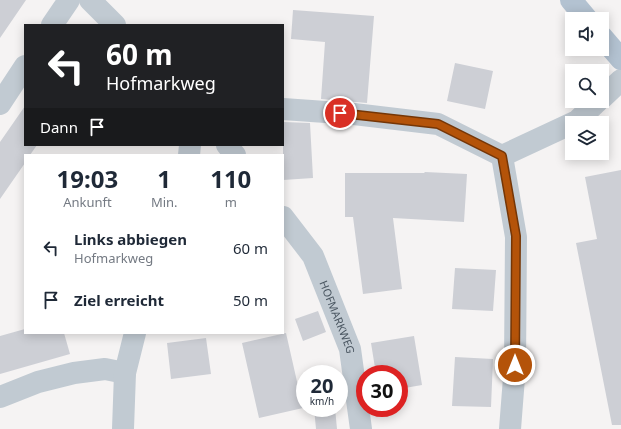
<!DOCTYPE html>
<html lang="de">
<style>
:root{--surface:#fff;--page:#f6f6f7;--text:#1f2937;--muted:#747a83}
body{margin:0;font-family:"Noto Sans",sans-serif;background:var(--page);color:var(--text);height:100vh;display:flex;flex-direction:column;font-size:15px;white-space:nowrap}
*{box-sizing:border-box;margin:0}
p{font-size:13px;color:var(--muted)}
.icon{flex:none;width:22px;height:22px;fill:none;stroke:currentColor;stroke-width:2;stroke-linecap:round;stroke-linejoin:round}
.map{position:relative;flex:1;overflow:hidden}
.details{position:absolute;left:24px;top:154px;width:260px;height:180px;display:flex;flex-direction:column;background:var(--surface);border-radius:0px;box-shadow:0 2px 10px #0003}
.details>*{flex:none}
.guide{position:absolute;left:24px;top:24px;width:260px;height:122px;border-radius:0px;box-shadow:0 2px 10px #0003;background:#202124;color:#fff;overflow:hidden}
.buttons{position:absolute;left:565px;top:12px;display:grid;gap:8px}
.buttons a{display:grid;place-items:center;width:44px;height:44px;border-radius:0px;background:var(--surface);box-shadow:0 2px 10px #0003;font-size:20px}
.speed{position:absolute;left:296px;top:365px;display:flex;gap:8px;font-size:20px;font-weight:700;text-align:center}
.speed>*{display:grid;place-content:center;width:52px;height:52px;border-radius:50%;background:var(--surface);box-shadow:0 2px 10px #0003;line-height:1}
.speed small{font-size:10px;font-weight:400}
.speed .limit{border:6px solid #d22;background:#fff;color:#111}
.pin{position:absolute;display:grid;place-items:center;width:34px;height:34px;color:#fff;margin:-17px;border:2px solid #fff;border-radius:50%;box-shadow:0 1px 4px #0007}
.me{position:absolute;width:44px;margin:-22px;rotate:0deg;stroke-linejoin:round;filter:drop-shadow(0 0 3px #0008)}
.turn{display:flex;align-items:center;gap:14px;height:84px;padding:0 16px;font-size:18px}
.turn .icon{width:52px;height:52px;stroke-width:2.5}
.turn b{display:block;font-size:28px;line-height:34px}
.then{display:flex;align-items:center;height:38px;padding:0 16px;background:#0003;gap:8px;font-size:15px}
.eta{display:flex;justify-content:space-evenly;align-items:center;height:68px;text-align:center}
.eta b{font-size:24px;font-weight:700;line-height:28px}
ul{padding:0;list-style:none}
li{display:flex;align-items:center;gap:12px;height:52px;padding:0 16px}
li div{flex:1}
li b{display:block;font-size:15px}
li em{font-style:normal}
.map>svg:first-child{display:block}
</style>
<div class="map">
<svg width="621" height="429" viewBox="0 0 621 429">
<rect width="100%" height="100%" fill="#f5f3f3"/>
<path fill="#cdcfd5" d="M 0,0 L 26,0 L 0,38 Z
M 293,10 L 374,16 L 367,103 L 321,99 L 325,42 L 291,39 Z
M 455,63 L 493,71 L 485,109 L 447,101 Z
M 25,106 L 25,145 L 37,145 L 30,155 L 25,155 L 25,163 L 0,199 L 0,142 Z
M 283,122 L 310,123 L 313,178 L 283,180 Z
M 621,170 L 621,425 L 612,425 L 576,243 L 597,239 L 585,177 Z
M 425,172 L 467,174 L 464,222 L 393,218 L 402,289 L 363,294 L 353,217 L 345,217 L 345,173 L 424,173 Z
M 455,268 L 496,270 L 493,311 L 452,309 Z
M 318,311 L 326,332 L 303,341 L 295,319 Z
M 25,329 L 25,333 L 64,333 L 70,354 L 0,374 L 0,336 Z
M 286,333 L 303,408 L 259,418 L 242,343 Z
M 414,336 L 422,385 L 399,389 L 399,374 L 376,374 L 371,343 Z
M 206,338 L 211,374 L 171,379 L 167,343 Z
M 455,357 L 493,359 L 491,407 L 452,406 Z
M 314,408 L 335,408 L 337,429 L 316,429 Z"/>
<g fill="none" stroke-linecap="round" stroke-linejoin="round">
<g stroke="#c1cad2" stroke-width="22">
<path d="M 90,0 L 115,25"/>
<path d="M 52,25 L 69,0"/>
<path d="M 602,98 L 621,80"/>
<path d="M 0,104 L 25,66"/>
<path d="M 283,109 L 354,114 L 438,124 L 502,156"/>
<path d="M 227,145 L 235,155"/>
<path d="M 189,155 L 190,145"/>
<path d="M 502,156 L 516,237 L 515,365 L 510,429"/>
<path d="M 502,156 L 577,121 L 598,101"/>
<path id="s1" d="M 283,217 L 313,256 L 350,349 L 361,429"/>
<path d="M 0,397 L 38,382 L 74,373 L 105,369 L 125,373"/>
<path d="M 123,429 L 125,373 L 135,333"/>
</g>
<path stroke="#b3c2d1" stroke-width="22" d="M 571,0 L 587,19
M 602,37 L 621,59"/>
</g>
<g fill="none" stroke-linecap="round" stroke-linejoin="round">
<defs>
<path id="route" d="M 340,113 L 438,124 L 502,156 L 516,236 L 515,365"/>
</defs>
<use href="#route" stroke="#753606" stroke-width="10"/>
<use href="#route" stroke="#b45309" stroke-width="7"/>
</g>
<g text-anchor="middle" stroke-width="4" stroke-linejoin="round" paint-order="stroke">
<g font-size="11" fill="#4a5661" stroke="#fff">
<text dy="4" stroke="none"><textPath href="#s1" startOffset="115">HOFMARKWEG</textPath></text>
</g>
</g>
</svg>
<div class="buttons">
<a><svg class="icon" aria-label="sound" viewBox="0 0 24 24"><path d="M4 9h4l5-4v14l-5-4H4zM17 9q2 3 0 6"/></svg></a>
<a><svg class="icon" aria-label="search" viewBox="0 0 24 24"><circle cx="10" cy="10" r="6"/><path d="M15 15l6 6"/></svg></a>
<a><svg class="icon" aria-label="layers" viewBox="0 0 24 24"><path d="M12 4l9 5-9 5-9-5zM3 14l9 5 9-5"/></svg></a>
</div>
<div class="speed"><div>20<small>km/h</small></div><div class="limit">30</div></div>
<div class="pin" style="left:340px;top:113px;background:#d93025"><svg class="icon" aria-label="arrive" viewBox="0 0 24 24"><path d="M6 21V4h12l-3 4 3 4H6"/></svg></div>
<svg class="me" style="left:515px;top:365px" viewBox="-20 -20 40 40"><circle r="17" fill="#b45309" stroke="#fff" stroke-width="3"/><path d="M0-11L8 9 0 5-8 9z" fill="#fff"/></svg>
<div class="guide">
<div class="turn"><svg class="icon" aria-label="left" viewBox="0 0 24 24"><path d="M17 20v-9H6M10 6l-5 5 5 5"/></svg><div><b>60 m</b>Hofmarkweg</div></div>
<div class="then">Dann<svg class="icon" aria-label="arrive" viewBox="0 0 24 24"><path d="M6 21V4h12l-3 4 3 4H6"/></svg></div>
</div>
<section class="details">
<div class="eta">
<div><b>19:03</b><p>Ankunft</p></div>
<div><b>1</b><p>Min.</p></div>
<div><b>110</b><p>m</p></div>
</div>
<ul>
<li><svg class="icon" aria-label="left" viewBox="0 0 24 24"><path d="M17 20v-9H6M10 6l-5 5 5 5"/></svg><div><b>Links abbiegen</b><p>Hofmarkweg</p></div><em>60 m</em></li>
<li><svg class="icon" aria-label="arrive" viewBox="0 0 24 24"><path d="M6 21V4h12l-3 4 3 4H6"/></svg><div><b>Ziel erreicht</b></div><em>50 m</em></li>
</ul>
</section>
</div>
